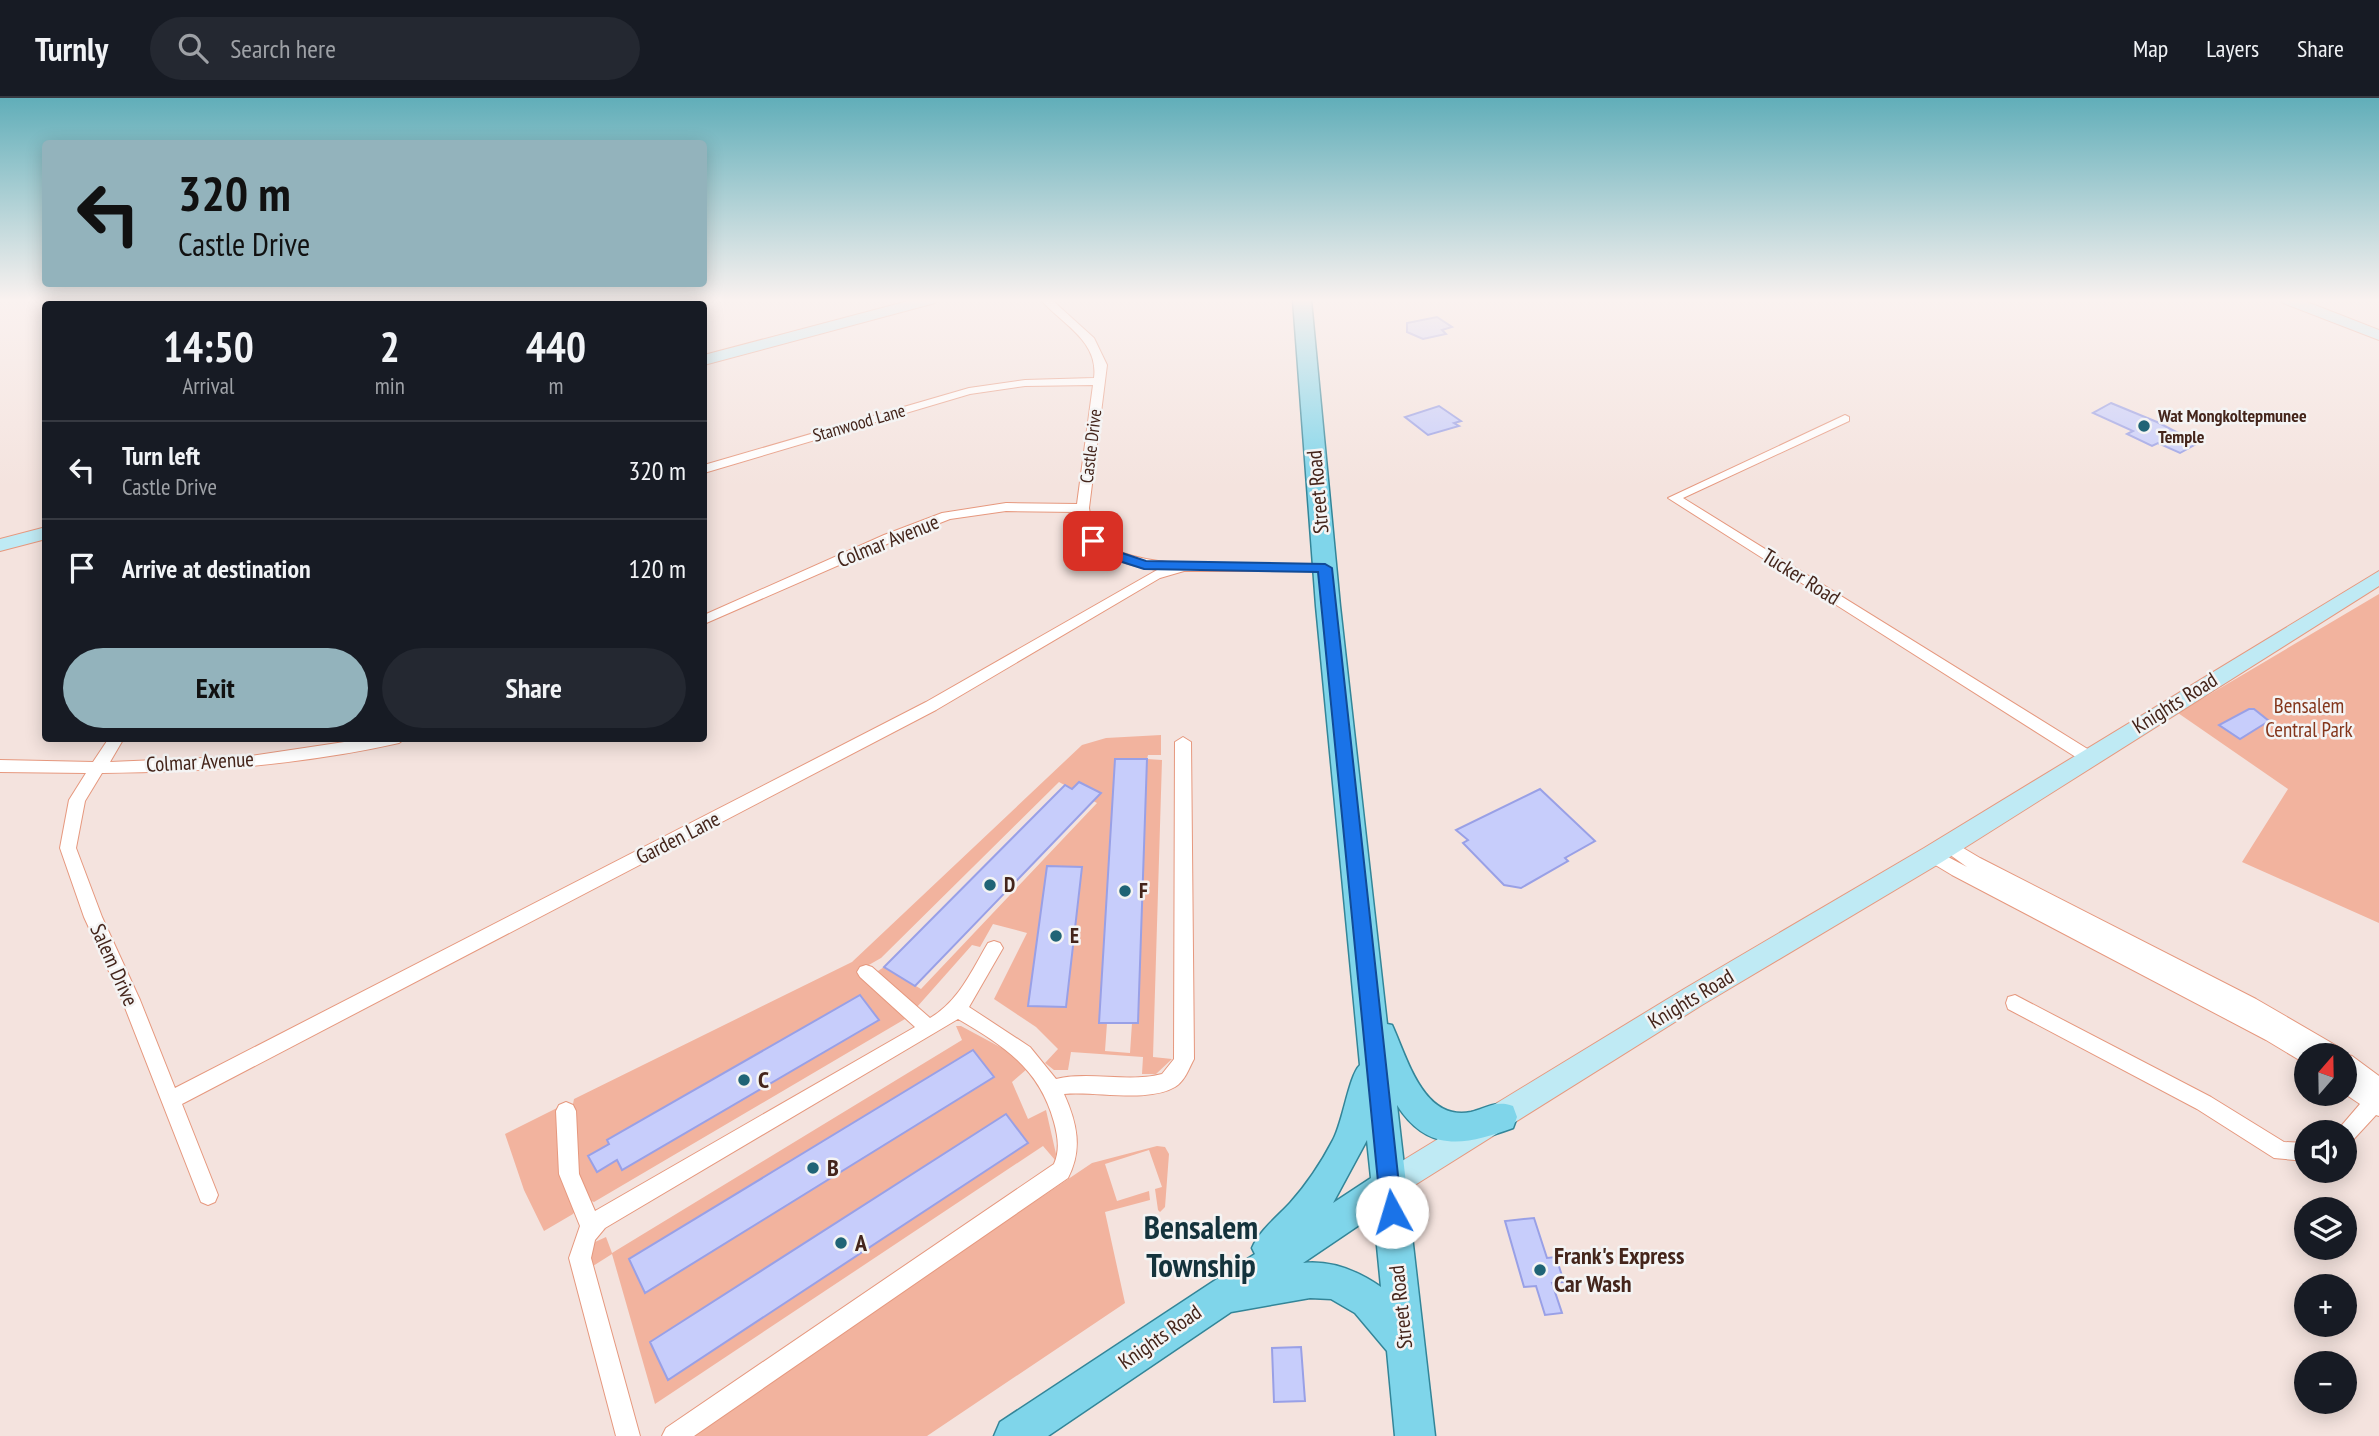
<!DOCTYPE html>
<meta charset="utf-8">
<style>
:root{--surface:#171b24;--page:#242831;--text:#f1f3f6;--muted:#9ea1a6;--line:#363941;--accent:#93b3bc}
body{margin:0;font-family:"PT Sans Narrow",sans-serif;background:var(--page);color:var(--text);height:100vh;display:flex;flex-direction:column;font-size:26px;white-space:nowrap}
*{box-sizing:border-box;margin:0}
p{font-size:23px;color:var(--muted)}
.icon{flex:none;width:38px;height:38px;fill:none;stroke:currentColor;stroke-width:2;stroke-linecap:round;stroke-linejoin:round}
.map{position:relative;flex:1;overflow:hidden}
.details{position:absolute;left:42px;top:203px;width:665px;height:441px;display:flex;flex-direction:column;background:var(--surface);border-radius:7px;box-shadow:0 4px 18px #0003}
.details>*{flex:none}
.hud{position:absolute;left:42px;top:42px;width:665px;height:147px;border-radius:7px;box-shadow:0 4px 18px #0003;background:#93b3bc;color:#111;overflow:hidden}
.needle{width:46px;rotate:20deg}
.fabs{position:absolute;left:2294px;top:945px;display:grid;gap:14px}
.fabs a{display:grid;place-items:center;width:63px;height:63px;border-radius:50%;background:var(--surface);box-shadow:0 4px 18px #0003;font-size:35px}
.pin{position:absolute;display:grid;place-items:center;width:60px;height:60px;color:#fff;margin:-30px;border-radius:14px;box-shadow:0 4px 10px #0006}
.me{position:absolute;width:77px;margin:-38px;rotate:354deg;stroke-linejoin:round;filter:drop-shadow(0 0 5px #0008)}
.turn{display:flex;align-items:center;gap:24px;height:147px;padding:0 21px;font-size:32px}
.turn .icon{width:91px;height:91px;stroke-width:2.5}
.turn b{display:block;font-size:49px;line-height:60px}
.eta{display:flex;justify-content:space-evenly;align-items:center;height:119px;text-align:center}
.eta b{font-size:42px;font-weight:600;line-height:49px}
.primary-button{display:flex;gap:14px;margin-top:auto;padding:14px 21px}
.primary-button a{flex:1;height:80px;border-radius:42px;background:var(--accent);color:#111;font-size:28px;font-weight:600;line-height:80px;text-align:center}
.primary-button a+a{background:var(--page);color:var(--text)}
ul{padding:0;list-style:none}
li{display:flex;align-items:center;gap:21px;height:98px;padding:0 21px;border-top:2px solid var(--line)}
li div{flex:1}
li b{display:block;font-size:26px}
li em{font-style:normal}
header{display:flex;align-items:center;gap:42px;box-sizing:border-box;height:98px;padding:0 35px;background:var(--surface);border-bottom:2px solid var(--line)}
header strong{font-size:33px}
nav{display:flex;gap:38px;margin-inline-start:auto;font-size:24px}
.search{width:490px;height:63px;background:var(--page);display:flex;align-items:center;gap:18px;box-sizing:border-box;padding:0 24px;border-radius:38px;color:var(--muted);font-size:26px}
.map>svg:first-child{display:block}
</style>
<header>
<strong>Turnly</strong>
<div class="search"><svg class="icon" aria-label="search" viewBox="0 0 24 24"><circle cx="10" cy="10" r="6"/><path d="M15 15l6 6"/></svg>Search here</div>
<nav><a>Map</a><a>Layers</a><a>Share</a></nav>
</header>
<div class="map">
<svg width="2379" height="1338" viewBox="0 0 2379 1338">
<rect width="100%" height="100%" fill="#f4e3de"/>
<path fill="#f2b39e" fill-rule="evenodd" d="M 2379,496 L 2379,825 L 2242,764 L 2288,691 L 2178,615 Z
M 1161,637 L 1161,657 L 1148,657 L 1147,661 L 1162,662 L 1153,959 L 1172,961 L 1156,976 L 1142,976 L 1143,959 L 1071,954 L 1068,972 L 1054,972 L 1045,965 L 1058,951 L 1036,929 L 994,901 L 1027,835 L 993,826 L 980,849 L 972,847 L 917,909 L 875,875 L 884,869 L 921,891 L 1097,705 L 1059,684 L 881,860 L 860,872 L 907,917 L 905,921 L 594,1104 L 589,1102 C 576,1072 566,1034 574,1001 L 852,864 L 1082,647 L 1106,640 ZM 1147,661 L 1138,925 L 1132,925 L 1130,955 L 1105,953 L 1107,925 L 1099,925 Z
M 956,928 L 961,928 L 1013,956 L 1027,971 L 1012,984 L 1028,1021 L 1046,1012 L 1056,1056 L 1055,1062 L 1043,1048 L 655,1306 L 612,1156 L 593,1168 L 590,1151 L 595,1144 L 606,1139 L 612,1155 L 962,942 Z
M 561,1008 L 577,1110 L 573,1116 L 544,1133 L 524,1092 L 505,1036 Z
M 1157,1048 L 1165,1049 L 1169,1056 L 1165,1109 L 1160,1114 L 1158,1112 L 1155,1091 L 1162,1089 L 1149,1052 L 1105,1066 L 1117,1103 L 1149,1093 L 1150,1102 L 1105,1114 L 1125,1205 L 927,1338 L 688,1338 L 1092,1065 Z"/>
<path fill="#c7cdfb" stroke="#99a0e6" stroke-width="2" d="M 1437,219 L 1452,229 L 1442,232 L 1446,236 L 1423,241 L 1407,234 L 1407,225 Z
M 2111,305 L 2157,324 L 2198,345 L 2180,355 L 2158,345 L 2152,348 L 2127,336 L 2133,333 L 2093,315 Z
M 1439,308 L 1461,323 L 1454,325 L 1459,328 L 1428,337 L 1405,319 Z
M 2249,611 L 2254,611 L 2269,623 L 2240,641 L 2219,627 Z
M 1115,661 L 1147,661 L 1138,925 L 1099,925 Z
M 1079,684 L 1101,695 L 915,888 L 884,869 L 1065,687 L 1072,691 Z
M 1540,691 L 1595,743 L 1565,760 L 1568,763 L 1521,790 L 1504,787 L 1463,745 L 1468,742 L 1456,732 Z
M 1047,768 L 1082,769 L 1066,909 L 1028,908 Z
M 860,897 L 879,922 L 622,1072 L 617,1062 L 597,1074 L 588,1058 L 609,1046 L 607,1042 Z
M 973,952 L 994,979 L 645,1195 L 629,1161 Z
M 1006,1016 L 1028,1045 L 668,1282 L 650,1244 Z
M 1534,1120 L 1547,1160 L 1556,1159 L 1564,1184 L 1552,1185 L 1562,1215 L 1545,1217 L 1536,1188 L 1524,1189 L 1505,1123 Z
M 1301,1249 L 1305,1303 L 1274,1304 L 1272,1250 Z"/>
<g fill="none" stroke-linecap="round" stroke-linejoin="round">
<defs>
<path id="street" d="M 1041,202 L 1052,202 L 1094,240 L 1107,267 L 1089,410 C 1091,423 1093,435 1103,444 C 1139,476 1274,466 1325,466 L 1330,467 L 1332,470 L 1330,473 L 1184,473 L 1160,480 L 936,612 L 182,1006 L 218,1097 L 215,1104 L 208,1107 L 201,1104 L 122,902 L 84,819 L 60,750 L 69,702 L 86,675 L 0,674 L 0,662 L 93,664 L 109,640 L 124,640 L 110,664 L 251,658 L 371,640 L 406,640 L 399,645 C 301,667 203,674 102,675 L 85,703 L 76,750 L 102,819 L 140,902 L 175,990 L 926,604 L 1157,472 C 1121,467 1081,455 1077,414 L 1006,413 L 950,421 L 894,443 L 704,526 L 704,517 L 884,437 L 942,415 L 1006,405 L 1077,406 L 1093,287 L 1025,288 L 970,296 L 704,375 L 704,367 L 969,290 L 1025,282 L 1094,280 C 1099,243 1062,226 1041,202 Z
M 1845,317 L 1849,319 L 1849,323 L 1683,400 L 2094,655 L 2096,659 L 2094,663 L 2082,663 L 1668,400 Z
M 1183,639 L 1191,644 L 1194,961 C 1189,970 1185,983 1175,989 C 1148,1005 1096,993 1064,996 C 1077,1025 1083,1051 1068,1080 L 694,1338 L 662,1338 L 666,1330 L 1054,1066 C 1060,1052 1058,1039 1054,1024 C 1039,970 1004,948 958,921 L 605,1130 L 595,1142 L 591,1160 L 640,1338 L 616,1338 L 569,1160 L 580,1128 L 559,1076 L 556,1013 L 559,1007 L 566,1004 L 573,1007 L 576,1013 L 579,1076 L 595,1113 L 915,929 L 860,879 L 857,874 L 860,869 L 866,867 L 872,869 L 930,920 C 959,903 972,872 988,845 L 994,843 L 1000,845 L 1003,850 L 969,909 L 1030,949 L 1056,981 C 1091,973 1128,985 1162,976 L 1174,961 L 1175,644 Z
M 1948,741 L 1980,760 L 2256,901 L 2342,951 L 2344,956 L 2352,958 L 2379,978 L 2379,1018 L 2376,1017 L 2352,1043 L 2345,1046 L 2345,1034 L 2336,1034 L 2360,1006 L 2345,996 L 2345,976 L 2349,978 L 2345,975 L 2345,957 L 2319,957 L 2314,954 L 2315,957 L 2306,957 L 2306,966 L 2266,942 L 1952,777 L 1927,762 L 1925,757 L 1927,752 L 1933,751 L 1967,769 L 1942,751 L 1940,747 L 1942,743 Z
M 2015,897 L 2211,999 L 2284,1044 L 2306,1045 L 2306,1063 L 2274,1060 L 2197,1011 L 2008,911 L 2006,905 L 2008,899 Z"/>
<path id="secondary" d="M 912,202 L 937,202 L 935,205 L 704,267 L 704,257 Z
M 2281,202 L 2302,202 L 2379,232 L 2379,242 L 2283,205 Z
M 46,429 L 46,441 L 0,453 L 0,441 Z
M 2379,473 L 2379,488 L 1942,764 L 1702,907 L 1399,1097 L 1389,1101 L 1379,1097 L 1374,1087 L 1379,1077 L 1684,891 L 1924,750 Z"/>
<path id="primary" d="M 1293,202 L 1311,202 L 1340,508 L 1387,926 L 1392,927 C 1407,959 1423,1024 1471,1014 C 1487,1010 1496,1002 1513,1008 L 1517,1019 L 1513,1030 C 1466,1047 1428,1056 1397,1007 L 1435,1338 L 1395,1338 L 1387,1253 L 1355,1215 L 1331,1201 L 1310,1200 L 1231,1214 L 1048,1338 L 994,1338 L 1000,1324 L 1255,1156 L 1252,1150 C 1260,1132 1277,1119 1290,1105 C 1307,1086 1321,1065 1333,1042 C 1343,1024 1349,977 1360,967 L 1316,508 ZM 1367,1042 L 1371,1080 L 1333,1105 ZM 1374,1117 L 1381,1189 C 1358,1173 1332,1162 1303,1165 Z"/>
</defs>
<use href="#street" stroke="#e6987e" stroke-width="2"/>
<use href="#secondary" stroke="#e6987e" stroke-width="2"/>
<use href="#primary" stroke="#338598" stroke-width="3"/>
<use href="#street" fill="#fff" fill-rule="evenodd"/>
<use href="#secondary" fill="#bfeaf4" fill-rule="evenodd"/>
<use href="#primary" fill="#7fd5ea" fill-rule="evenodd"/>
</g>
<linearGradient id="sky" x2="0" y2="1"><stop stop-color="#61aeb9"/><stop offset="0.52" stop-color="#faf2f0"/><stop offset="1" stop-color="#faf2f0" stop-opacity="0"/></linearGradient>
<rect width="2379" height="389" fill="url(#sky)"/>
<path fill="#1a73e8" stroke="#114b97" stroke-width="2" d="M 1093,439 L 1122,455 L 1146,463 L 1325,466 L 1332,470 L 1402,1114 L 1399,1121 L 1392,1124 L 1384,1121 L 1381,1114 L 1318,474 L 1144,471 L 1113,461 L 1088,446 L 1088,440 Z"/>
<g fill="#206476" stroke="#f4f4f4" stroke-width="2.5">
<circle cx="2144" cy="328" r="7"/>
<circle cx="990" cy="787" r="7"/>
<circle cx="1125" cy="793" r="7"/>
<circle cx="1056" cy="838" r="7"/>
<circle cx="744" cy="982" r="7"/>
<circle cx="813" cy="1070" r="7"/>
<circle cx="841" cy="1145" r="7"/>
<circle cx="1540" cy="1172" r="7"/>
</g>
<g text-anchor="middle" stroke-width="5" stroke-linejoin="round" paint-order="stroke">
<g font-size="18" font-weight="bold" fill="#44251b" stroke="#f4f4f4" text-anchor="start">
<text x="2158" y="324">Wat Mongkoltepmunee<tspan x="2158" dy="21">Temple</tspan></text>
</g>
<g font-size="18" fill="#44251b" stroke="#f4f4f4">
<text transform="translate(859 325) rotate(-16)" y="6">Stanwood Lane</text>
<text transform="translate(1091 348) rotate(-83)" y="6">Castle Drive</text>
</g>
<g font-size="21" fill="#44251b" stroke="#f4f4f4">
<text transform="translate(1318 394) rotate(-95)" y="7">Street Road</text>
<text transform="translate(888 443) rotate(-22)" y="7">Colmar Avenue</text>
<text transform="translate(1801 479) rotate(32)" y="7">Tucker Road</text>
<text transform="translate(2175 605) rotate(-32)" y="7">Knights Road</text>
<text transform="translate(200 664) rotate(-3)" y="7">Colmar Avenue</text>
<text transform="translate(678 740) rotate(-27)" y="7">Garden Lane</text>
<text transform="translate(114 867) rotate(66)" y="7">Salem Drive</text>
<text transform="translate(1691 901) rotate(-31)" y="7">Knights Road</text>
<text transform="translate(1401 1209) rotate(-96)" y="7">Street Road</text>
<text transform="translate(1160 1239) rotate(-35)" y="7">Knights Road</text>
</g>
<g font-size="21" fill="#84361b" stroke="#f4f4f4">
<text x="2309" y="615">Bensalem<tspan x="2309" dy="24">Central Park</tspan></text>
</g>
<g font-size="21" font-weight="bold" fill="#44251b" stroke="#f4f4f4" text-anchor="start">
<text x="1004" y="794">D</text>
<text x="1139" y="800">F</text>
<text x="1070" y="845">E</text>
</g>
<g font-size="24" font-weight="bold" fill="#44251b" stroke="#f4f4f4" text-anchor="start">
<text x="758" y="990">C</text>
<text x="827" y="1078">B</text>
<text x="855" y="1153">A</text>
<text x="1554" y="1166">Frank's Express<tspan x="1554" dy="28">Car Wash</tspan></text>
</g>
<g font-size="33" font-weight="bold" fill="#14333c" stroke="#f4f4f4">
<text x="1201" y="1141">Bensalem<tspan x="1201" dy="38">Township</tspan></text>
</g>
</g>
</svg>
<div class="fabs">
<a><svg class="needle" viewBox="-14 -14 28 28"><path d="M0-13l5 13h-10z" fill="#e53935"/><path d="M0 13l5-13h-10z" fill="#9ea1a6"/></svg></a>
<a><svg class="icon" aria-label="sound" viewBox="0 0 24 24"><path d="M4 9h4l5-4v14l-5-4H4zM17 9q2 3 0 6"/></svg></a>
<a><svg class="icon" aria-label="layers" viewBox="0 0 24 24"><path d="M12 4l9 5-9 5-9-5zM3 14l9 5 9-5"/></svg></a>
<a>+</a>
<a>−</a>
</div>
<div class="pin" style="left:1093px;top:443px;background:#d93025"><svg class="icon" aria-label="arrive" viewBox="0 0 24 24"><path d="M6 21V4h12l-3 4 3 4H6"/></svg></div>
<svg class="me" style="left:1392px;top:1114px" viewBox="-20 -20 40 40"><circle r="19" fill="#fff"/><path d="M0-13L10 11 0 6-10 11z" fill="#1a73e8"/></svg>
<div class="hud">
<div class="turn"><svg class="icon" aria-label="left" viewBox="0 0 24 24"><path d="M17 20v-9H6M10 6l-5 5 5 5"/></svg><div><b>320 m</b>Castle Drive</div></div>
</div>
<section class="details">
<div class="eta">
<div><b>14:50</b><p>Arrival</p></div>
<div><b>2</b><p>min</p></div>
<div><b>440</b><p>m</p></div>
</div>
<ul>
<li><svg class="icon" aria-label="left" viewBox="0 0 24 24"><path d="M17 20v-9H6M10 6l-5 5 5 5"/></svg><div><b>Turn left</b><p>Castle Drive</p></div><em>320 m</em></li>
<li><svg class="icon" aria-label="arrive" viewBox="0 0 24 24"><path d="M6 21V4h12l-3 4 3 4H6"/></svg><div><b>Arrive at destination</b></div><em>120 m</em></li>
</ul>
<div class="primary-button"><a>Exit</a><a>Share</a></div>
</section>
</div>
